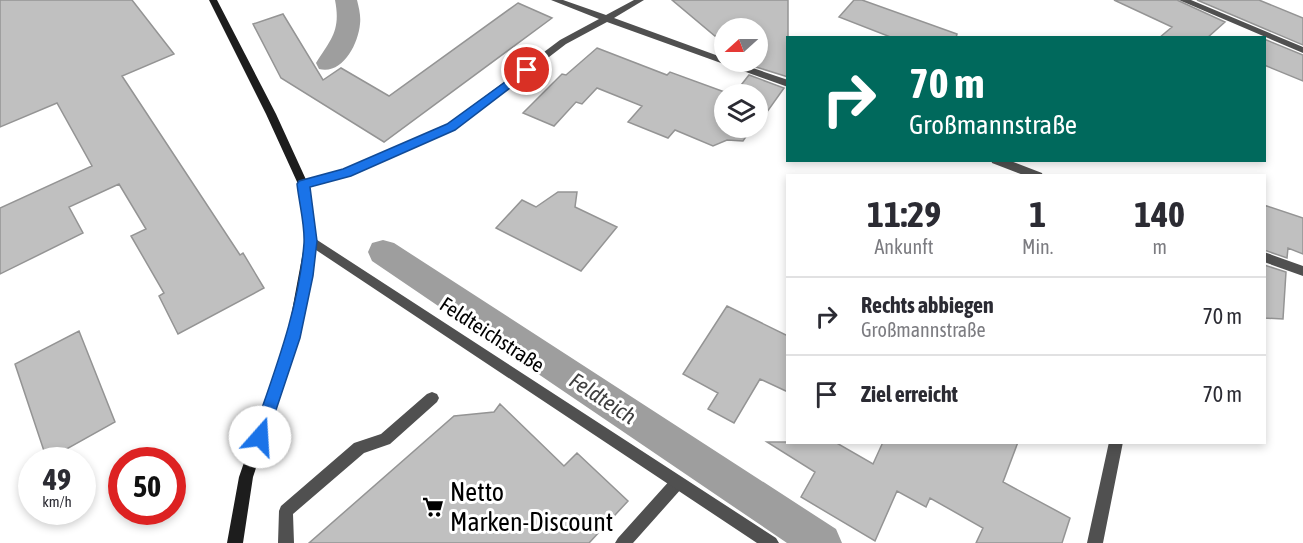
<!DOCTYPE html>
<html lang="de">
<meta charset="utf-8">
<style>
:root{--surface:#fff;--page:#f2f2f3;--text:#2b2b33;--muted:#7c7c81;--line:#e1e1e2}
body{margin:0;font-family:"Asap Condensed",sans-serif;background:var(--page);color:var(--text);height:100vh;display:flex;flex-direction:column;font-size:22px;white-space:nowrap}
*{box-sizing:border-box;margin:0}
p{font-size:20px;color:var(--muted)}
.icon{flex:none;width:33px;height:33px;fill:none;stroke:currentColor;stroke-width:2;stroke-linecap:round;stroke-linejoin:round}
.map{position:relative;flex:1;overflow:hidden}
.details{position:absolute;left:786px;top:174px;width:480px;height:270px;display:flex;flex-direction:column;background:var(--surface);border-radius:0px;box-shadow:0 3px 9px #0003}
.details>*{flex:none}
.banner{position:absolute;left:786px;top:36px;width:480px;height:126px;border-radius:0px;box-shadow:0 3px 9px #0003;background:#00695c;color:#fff;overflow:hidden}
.needle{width:39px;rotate:249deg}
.fabs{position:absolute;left:714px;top:18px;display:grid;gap:12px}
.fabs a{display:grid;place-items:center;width:54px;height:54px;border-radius:50%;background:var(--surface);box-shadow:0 3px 9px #0003;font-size:30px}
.speed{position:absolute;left:18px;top:447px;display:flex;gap:12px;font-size:30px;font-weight:700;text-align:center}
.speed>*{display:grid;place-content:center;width:78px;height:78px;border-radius:50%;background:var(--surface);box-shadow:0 3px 9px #0003;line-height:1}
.speed small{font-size:15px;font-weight:400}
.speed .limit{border:9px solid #d22;background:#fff;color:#111}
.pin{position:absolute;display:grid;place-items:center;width:51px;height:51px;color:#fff;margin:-26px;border:3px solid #fff;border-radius:50%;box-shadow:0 2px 6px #0007}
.me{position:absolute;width:66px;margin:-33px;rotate:19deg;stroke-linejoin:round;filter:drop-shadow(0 0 4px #0008)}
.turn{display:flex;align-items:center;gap:21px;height:126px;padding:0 24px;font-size:27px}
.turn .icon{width:78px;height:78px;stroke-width:2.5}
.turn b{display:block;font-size:42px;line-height:51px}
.eta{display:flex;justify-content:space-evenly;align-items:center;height:102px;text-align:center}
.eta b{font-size:36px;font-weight:700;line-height:42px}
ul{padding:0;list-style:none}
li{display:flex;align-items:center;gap:18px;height:78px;padding:0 24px;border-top:2px solid var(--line)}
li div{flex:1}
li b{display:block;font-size:22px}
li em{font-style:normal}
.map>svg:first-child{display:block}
</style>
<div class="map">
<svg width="1303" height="543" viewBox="0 0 1303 543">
<rect width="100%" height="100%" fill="#fff"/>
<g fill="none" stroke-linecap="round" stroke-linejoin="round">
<path fill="#9e9e9e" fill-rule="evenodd" d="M 335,0 L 357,0 C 359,8 361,16 360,24 C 358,45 342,75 319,69 L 316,63 C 331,39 341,31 335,0 Z
M 383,240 L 394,243 L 836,529 L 842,543 L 787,543 L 372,261 L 368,252 L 372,243 Z"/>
</g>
<path fill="#c0c0c0" stroke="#949494" stroke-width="1.5" d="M 0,0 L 132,0 L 174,54 L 122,76 L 240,255 L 243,253 L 264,288 L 178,334 L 159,296 L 164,293 L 131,236 L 146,229 L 119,184 L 69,207 L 83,233 L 0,274 L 0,208 L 92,166 L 57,103 L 0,127 Z
M 672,0 L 788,0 L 788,77 L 756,67 L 758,64 L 754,62 L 758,62 L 758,28 L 724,28 L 724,37 L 721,33 L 715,36 Z
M 854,0 L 862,0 L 957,34 L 956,38 L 893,38 L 839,17 Z
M 1114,0 L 1177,0 L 1225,22 L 1207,38 L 1159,38 L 1172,27 Z
M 1197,0 L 1259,0 L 1303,18 L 1303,45 Z
M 518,3 L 552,18 L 384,142 L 281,78 L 253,24 L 283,14 L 323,80 L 341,68 L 389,96 Z
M 1264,39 L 1303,55 L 1303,81 L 1264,65 Z
M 597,48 L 667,75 L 670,72 L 730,94 L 724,94 L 724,128 L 752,128 L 743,141 L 727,140 L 713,146 L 675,130 L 668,138 L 628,122 L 642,106 L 597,88 L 582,104 L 576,102 L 554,126 L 523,113 L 562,74 L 566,75 Z
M 749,75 L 784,88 L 762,119 L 758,118 L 758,94 L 734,94 Z
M 558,192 L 577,192 L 575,207 L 617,227 L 581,271 L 496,228 L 522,200 L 536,207 Z
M 1264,205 L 1303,218 L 1303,254 L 1288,248 L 1287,258 L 1264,250 Z
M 1264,265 L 1286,272 L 1283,319 L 1264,318 Z
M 727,306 L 788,336 L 788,392 L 760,379 L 734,423 L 708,409 L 718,393 L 683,374 Z
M 79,331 L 115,422 L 47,460 L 15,364 Z
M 500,404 L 564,466 L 577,453 L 628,501 L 589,543 L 309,543 L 454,416 L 494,412 Z
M 767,442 L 835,442 L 873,464 L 883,442 L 1018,442 L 1003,482 L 1070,518 L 1062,543 L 976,543 L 983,528 L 930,498 L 926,507 L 897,491 L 875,541 L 801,497 L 815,472 Z"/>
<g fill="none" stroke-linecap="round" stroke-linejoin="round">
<path fill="#505050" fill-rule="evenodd" d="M 432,392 L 437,394 L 439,398 L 437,402 L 390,444 L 364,453 L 293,514 L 294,543 L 278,543 L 279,511 L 281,506 L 354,443 L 381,434 L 427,394 Z
M 677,476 L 682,478 L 684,483 L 682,488 L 633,543 L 615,543 L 618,538 L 672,478 Z"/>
<path fill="#505050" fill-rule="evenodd" d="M 551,0 L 563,0 L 606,15 L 634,0 L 644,0 L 614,18 L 724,58 L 724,62 L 735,62 L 788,80 L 788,87 L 607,22 L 566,44 L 455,129 L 351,176 L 303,188 L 299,187 L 298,184 L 299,181 L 344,170 L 447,125 L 560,40 L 599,19 Z
M 1179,0 L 1191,0 L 1303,47 L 1303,53 Z
M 991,160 L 1008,160 L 1042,173 L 1043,176 L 1026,176 L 992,163 Z
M 311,236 L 776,538 L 779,543 L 757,543 L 307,244 L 305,241 Z
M 1264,252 L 1303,266 L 1303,276 L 1264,262 Z
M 1109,442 L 1123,442 L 1103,543 L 1087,543 Z"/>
<path fill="#1d1d1d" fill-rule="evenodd" d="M 209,0 L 217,0 L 276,114 L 308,184 L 317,241 L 299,338 L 253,477 L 243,543 L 227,543 L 239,477 L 287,338 L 305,241 L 298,184 L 266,114 Z"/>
</g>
<path fill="#1a73e8" stroke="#114b97" stroke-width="1.5" d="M 527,66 L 531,67 L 531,72 L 455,130 L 351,176 L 310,187 L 317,241 L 313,276 L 300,338 L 265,443 L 260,445 L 254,443 L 252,437 C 273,375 299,310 304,243 C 305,224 299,203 297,184 L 299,181 L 343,169 L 447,124 Z"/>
<defs>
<symbol id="supermarket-bare" viewBox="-9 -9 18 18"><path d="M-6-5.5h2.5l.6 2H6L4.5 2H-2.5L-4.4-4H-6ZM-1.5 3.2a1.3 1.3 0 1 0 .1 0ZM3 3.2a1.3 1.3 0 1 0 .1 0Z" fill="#000" stroke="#fff" stroke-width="2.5" paint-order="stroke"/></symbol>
</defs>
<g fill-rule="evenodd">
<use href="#supermarket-bare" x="418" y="492" width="30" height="30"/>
</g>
<g text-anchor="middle" stroke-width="6" stroke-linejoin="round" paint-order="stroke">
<g font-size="21" fill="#000" stroke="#fff">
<text transform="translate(492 335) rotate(33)" y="7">Feldteichstraße</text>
</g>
<g font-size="22" font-style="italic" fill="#3f3f3f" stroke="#fff">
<text transform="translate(603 398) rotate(33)" y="8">Feldteich</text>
</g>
<g font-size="26" fill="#000" stroke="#fff" text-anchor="start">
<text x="450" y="501">Netto<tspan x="450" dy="30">Marken-Discount</tspan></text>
</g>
</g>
</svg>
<div class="fabs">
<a><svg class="needle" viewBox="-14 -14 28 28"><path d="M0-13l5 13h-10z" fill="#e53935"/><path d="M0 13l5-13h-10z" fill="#7c7c81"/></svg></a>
<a><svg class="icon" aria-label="layers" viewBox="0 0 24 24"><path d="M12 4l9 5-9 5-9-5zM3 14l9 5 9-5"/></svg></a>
</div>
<div class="speed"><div>49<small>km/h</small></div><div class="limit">50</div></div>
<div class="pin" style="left:527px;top:70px;background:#d93025"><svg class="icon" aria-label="arrive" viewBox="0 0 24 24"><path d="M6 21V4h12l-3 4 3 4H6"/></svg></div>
<svg class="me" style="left:260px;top:437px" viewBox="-20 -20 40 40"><circle r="19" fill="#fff"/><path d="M0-13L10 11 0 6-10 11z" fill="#1a73e8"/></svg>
<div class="banner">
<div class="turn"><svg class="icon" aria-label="right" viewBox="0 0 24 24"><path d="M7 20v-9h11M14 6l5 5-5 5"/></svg><div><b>70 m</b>Großmannstraße</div></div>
</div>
<section class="details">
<div class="eta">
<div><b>11:29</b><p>Ankunft</p></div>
<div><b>1</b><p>Min.</p></div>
<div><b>140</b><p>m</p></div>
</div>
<ul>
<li><svg class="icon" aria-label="right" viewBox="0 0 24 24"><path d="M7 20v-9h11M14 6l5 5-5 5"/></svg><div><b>Rechts abbiegen</b><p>Großmannstraße</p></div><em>70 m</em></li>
<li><svg class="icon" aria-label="arrive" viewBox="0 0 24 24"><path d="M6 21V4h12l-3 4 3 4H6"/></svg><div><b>Ziel erreicht</b></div><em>70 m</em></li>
</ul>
</section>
</div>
